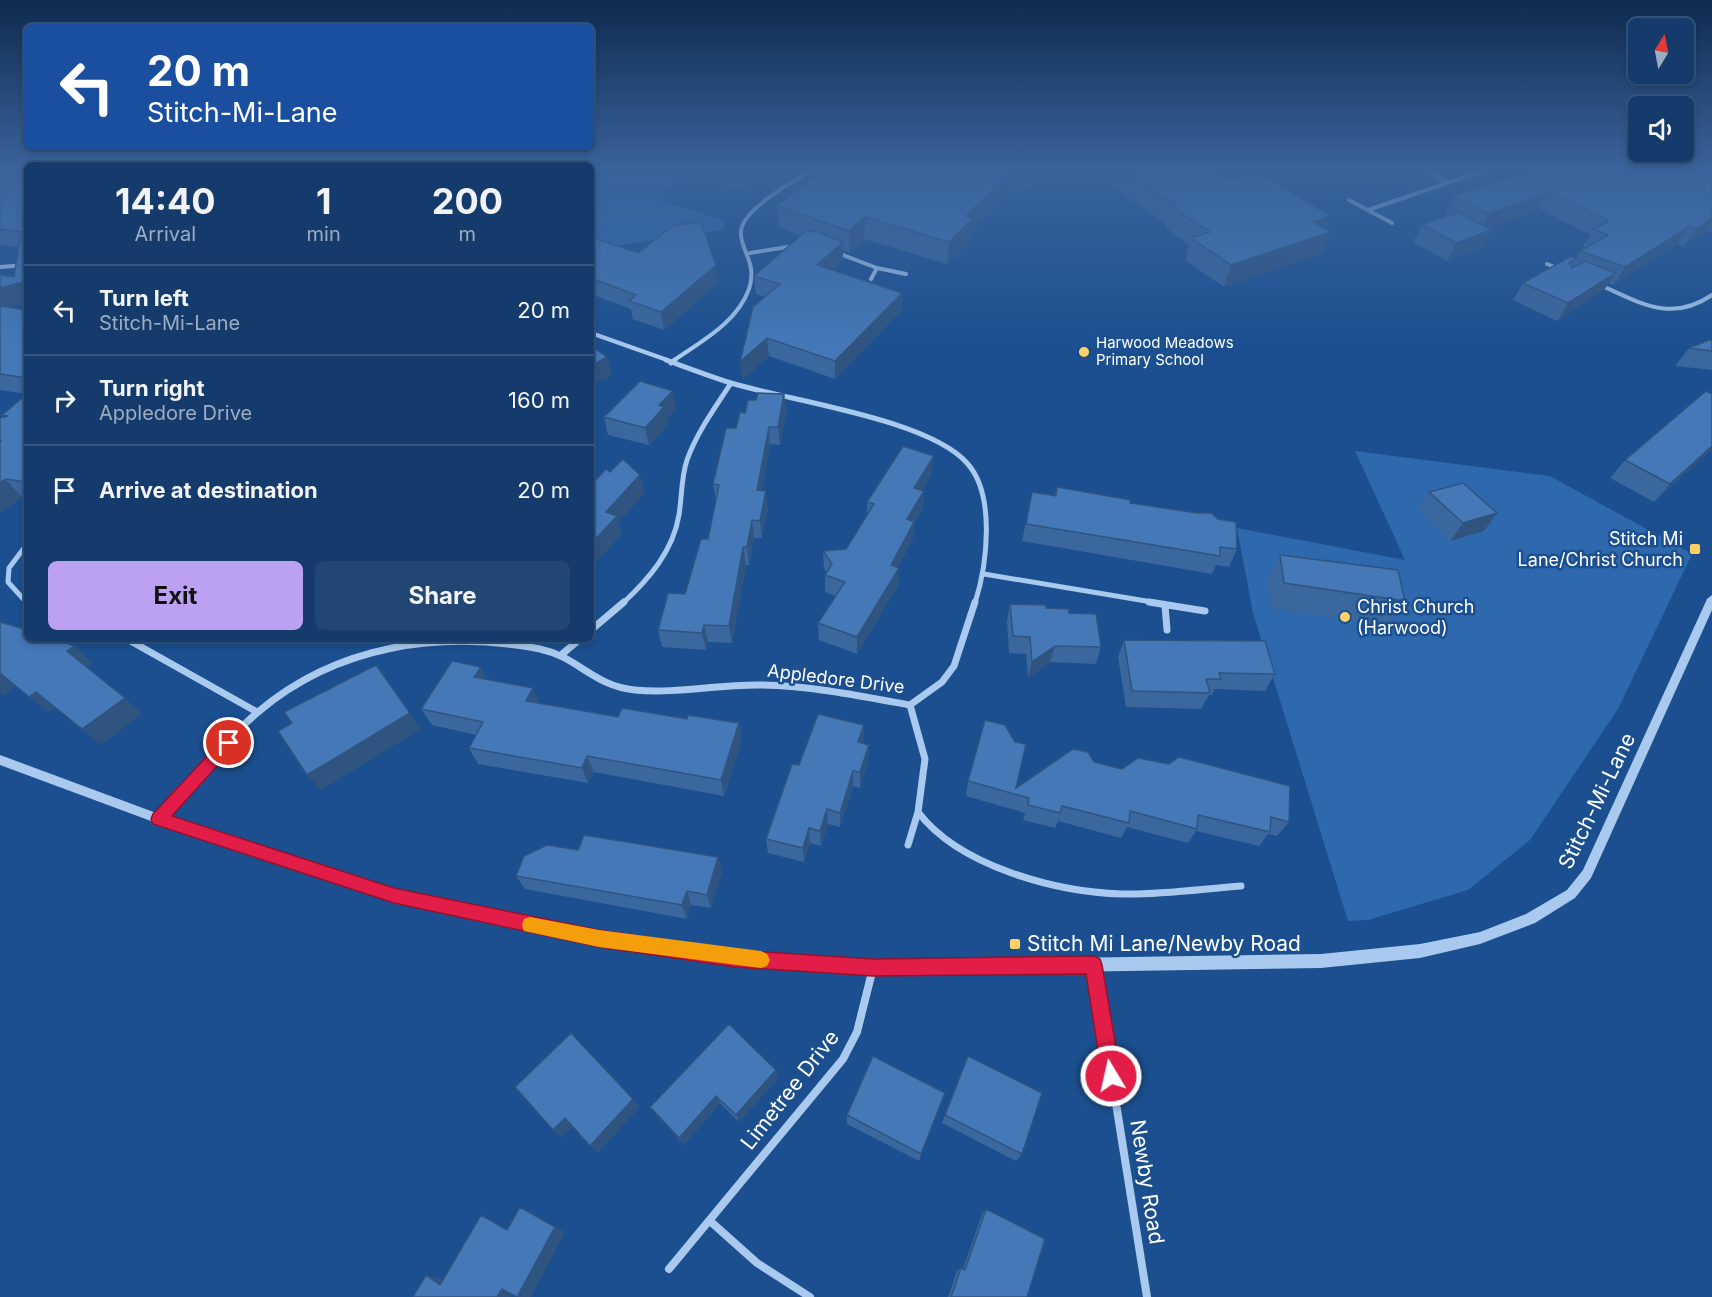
<!DOCTYPE html>
<style>
:root{--surface:#143b6b;--page:#214673;--text:#f1f3f6;--muted:#9dadc1;--line:#33557e;--accent:#bca0f2}
body{margin:0;font-family:Inter,sans-serif;background:var(--page);color:var(--text);height:100vh;display:flex;flex-direction:column;font-size:22px;white-space:nowrap}
*{box-sizing:border-box;margin:0}
p{font-size:20px;color:var(--muted)}
.icon{flex:none;width:33px;height:33px;fill:none;stroke:currentColor;stroke-width:2;stroke-linecap:round;stroke-linejoin:round}
.map{position:relative;flex:1;overflow:hidden}
.side{position:absolute;left:24px;top:162px;width:570px;height:480px;display:flex;flex-direction:column;background:var(--surface);border-radius:9px;box-shadow:0 3px 9px #0003,0 0 0 2px var(--line)}
.side>*{flex:none}
.banner{position:absolute;left:24px;top:24px;width:570px;height:126px;border-radius:9px;box-shadow:0 3px 9px #0003,0 0 0 2px var(--line);background:#1a4fa0;color:#fff;overflow:hidden}
.needle{width:39px;rotate:10deg}
.tools{position:absolute;left:1628px;top:18px;display:grid;gap:12px}
.tools a{display:grid;place-items:center;width:66px;height:66px;border-radius:9px;background:var(--surface);box-shadow:0 3px 9px #0003,0 0 0 2px var(--line);font-size:30px}
.pin{position:absolute;display:grid;place-items:center;width:51px;height:51px;color:#fff;margin:-26px;border:3px solid #fff;border-radius:50%;box-shadow:0 2px 6px #0007}
.me{position:absolute;width:66px;margin:-33px;rotate:351deg;stroke-linejoin:round;filter:drop-shadow(0 0 4px #0008)}
.turn{display:flex;align-items:center;gap:21px;height:126px;padding:0 24px;font-size:27px}
.turn .icon{width:78px;height:78px;stroke-width:2.5}
.turn b{display:block;font-size:42px;line-height:51px}
.eta{display:flex;justify-content:space-evenly;align-items:center;height:102px;text-align:center}
.eta b{font-size:36px;font-weight:700;line-height:42px}
.primary-button{display:flex;gap:12px;margin-top:auto;padding:12px 24px}
.primary-button a{flex:1;height:69px;border-radius:9px;background:var(--accent);color:#111;font-size:24px;font-weight:700;line-height:69px;text-align:center}
.primary-button a+a{background:var(--page);color:var(--text)}
ul{padding:0;list-style:none}
li{display:flex;align-items:center;gap:18px;height:90px;padding:0 24px;border-top:2px solid var(--line)}
li div{flex:1}
li b{display:block;font-size:22px}
li em{font-style:normal}
.map>svg:first-child{display:block}
</style>
<div class="map">
<svg width="1712" height="1297" viewBox="0 0 1712 1297">
<rect width="100%" height="100%" fill="#1b4f8f"/>
<path fill="#2e69ad" d="M 591,170 L 697,170 L 665,191 L 662,201 L 726,221 L 723,230 L 614,246 L 591,238 Z
M 1355,451 L 1550,476 L 1692,554 L 1618,709 L 1530,840 L 1468,890 L 1368,920 L 1348,921 L 1253,613 L 1237,528 L 1405,560 Z"/>
<g fill="none" stroke-linecap="round" stroke-linejoin="round">
<path stroke="#a9c9ee" stroke-width="4" d="M 1426,170 L 1448,183
M 1349,200 L 1392,223
M 1368,210 L 1485,170
M 835,252 L 877,268
M 750,253 L 794,246
M 1547,264 L 1560,269
M 0,267 L 27,265
M 871,279 L 877,268 L 906,274
M 1600,285 C 1641,303 1671,323 1712,295
M 591,333 L 670,361
M 673,361 C 700,342 737,323 749,289 C 758,262 739,249 741,231 C 743,209 797,178 815,170"/>
<path stroke="#a9c9ee" stroke-width="5" d="M 666,360 C 688,368 709,376 731,383 C 790,401 928,419 967,463 C 996,495 987,565 975,603
M 671,363 L 675,360
M 27,544 L 9,568 L 8,582 L 27,603
M 984,574 L 1158,603
M 623,603 C 649,579 673,551 679,515 C 682,496 681,478 687,460 C 697,432 715,408 731,383"/>
<path stroke="#a9c9ee" stroke-width="7" d="M 1149,602 L 1205,611
M 1165,605 L 1167,630
M 591,630 L 624,602
M 127,639 L 257,712
M 561,655 L 580,639
M 918,812 C 959,866 1055,892 1122,894 C 1161,895 1201,889 1241,886
M 159,819 C 191,783 221,744 258,712 C 337,645 440,630 540,649 C 578,657 593,686 635,690 C 677,694 719,684 762,685 C 812,686 861,696 910,705 L 942,682 L 954,666 L 975,602
M 908,845 L 918,812 L 925,759 L 910,705"/>
<path stroke="#a9c9ee" stroke-width="8" d="M 1094,966 L 1147,1297
M 710,1221 L 757,1263 L 810,1297
M 669,1269 L 843,1059 L 857,1032 L 873,968"/>
<path fill="#a9c9ee" fill-rule="evenodd" d="M 1712,595 L 1712,610 L 1591,878 L 1575,898 L 1535,923 L 1480,944 L 1420,958 L 1321,968 L 873,975 L 735,965 L 599,944 L 394,901 L 159,824 L 0,765 L 0,755 L 159,814 L 394,889 L 599,932 L 735,951 L 873,961 L 1321,954 L 1420,944 L 1480,932 L 1526,914 L 1567,890 L 1583,870 L 1707,599 Z"/>
</g>
<path fill="#3a679d" d="M 0,170 L 27,170 L 27,302 L 7,307 L 27,310 L 27,394 L 0,390 L 0,275 L 14,277 L 18,247 L 0,245 Z
M 707,170 L 774,170 L 745,191 L 708,180 Z
M 823,170 L 1075,170 L 1028,188 L 1017,183 L 972,230 L 971,240 L 947,264 L 864,239 L 850,253 L 843,250 L 843,259 L 831,270 L 902,310 L 835,379 L 769,356 L 742,380 L 765,297 L 756,294 L 754,276 L 801,236 L 778,227 L 777,206 Z
M 1089,170 L 1211,170 L 1228,180 L 1331,216 L 1326,229 L 1322,254 L 1224,287 L 1185,260 L 1189,245 L 1166,228 L 1167,224 Z
M 1311,170 L 1334,170 L 1319,175 Z
M 1712,170 L 1712,232 L 1706,231 L 1683,246 L 1677,244 L 1613,285 L 1609,283 L 1604,290 L 1557,321 L 1513,300 L 1523,283 L 1576,258 L 1571,266 L 1580,251 L 1586,248 L 1583,246 L 1591,235 L 1539,209 L 1489,228 L 1483,247 L 1447,261 L 1413,242 L 1422,225 L 1448,215 L 1445,213 L 1453,196 Z
M 591,237 L 718,283 L 664,330 L 633,319 L 631,309 L 591,294 Z
M 1712,339 L 1712,370 L 1675,366 L 1689,348 Z
M 27,394 L 27,498 L 22,497 L 0,513 L 0,418 L 4,417 L 2,415 Z
M 784,394 L 786,412 L 780,445 L 770,444 L 762,490 L 768,508 L 762,538 L 754,538 L 749,565 L 746,565 L 732,643 L 708,642 L 706,650 L 662,647 L 658,630 L 685,594 L 708,539 L 716,501 L 713,484 L 736,428 L 745,413 L 756,400 Z
M 676,409 L 667,419 L 668,425 L 649,445 L 608,435 L 604,417 Z
M 1712,449 L 1654,502 L 1610,478 L 1625,460 Z
M 932,473 L 922,490 L 924,491 L 923,509 L 914,523 L 913,539 L 898,567 L 898,585 L 857,654 L 819,640 L 818,623 L 836,596 L 825,592 L 825,575 L 826,572 L 824,568 L 823,551 L 846,549 L 867,516 L 867,502 Z
M 1057,487 L 1130,503 L 1237,549 L 1229,567 L 1216,565 L 1212,574 L 1022,541 L 1032,492 L 1055,496 Z
M 1429,492 L 1484,531 L 1450,541 L 1418,510 Z
M 1280,555 L 1405,601 L 1388,626 L 1271,608 L 1267,580 Z
M 1010,604 L 1046,608 L 1069,613 L 1101,647 L 1096,664 L 1050,662 L 1028,678 L 1026,654 L 1009,653 L 1007,621 Z
M 1124,640 L 1275,674 L 1265,691 L 1215,689 L 1212,695 L 1209,695 L 1201,709 L 1126,707 L 1118,657 Z
M 487,679 L 540,703 L 618,717 L 687,719 L 739,723 L 742,739 L 724,796 L 594,772 L 588,783 L 478,764 L 469,748 L 476,735 L 432,725 L 421,709 Z
M 864,741 L 863,743 L 868,760 L 860,788 L 853,786 L 840,827 L 828,824 L 821,846 L 810,843 L 804,862 L 768,853 L 766,839 L 799,765 Z
M 1094,762 L 1289,822 L 1277,836 L 1268,834 L 1259,846 L 1196,831 L 1188,843 L 1127,827 L 1121,838 L 1058,821 L 1055,828 L 1023,820 L 1025,813 L 966,796 L 968,781 L 1016,788 Z
M 578,850 L 718,857 L 722,871 L 711,908 L 691,905 L 687,919 L 525,889 L 516,876 Z
M 776,1070 L 778,1078 L 739,1122 L 720,1103 L 684,1145 L 650,1107 Z
M 945,1093 L 919,1161 L 847,1124 L 847,1115 Z
M 945,1115 L 1022,1154 L 1016,1161 L 942,1123 Z
M 986,1209 L 1027,1297 L 948,1297 L 957,1271 L 961,1268 L 963,1269 L 982,1214 Z"/>
<path fill="#305480" d="M 749,170 L 774,170 L 745,191 L 743,174 Z
M 1011,170 L 1019,170 L 1017,183 L 972,230 L 971,240 L 947,264 L 949,242 L 966,216 Z
M 1031,170 L 1075,170 L 1028,188 Z
M 1321,170 L 1334,170 L 1319,175 Z
M 1549,192 L 1539,209 L 1480,232 L 1489,214 Z
M 1331,216 L 1323,235 L 1331,232 L 1322,254 L 1224,287 L 1231,265 L 1313,222 Z
M 865,217 L 864,239 L 850,253 L 849,231 Z
M 1712,218 L 1712,222 L 1706,231 L 1683,246 L 1696,229 Z
M 1690,226 L 1677,244 L 1613,285 L 1625,267 Z
M 1492,230 L 1483,247 L 1447,261 L 1456,243 Z
M 843,242 L 843,259 L 817,282 L 817,265 Z
M 716,265 L 718,283 L 664,330 L 661,312 Z
M 1616,273 L 1604,290 L 1557,321 L 1568,303 Z
M 27,281 L 27,302 L 0,309 L 0,288 Z
M 902,293 L 902,310 L 835,379 L 835,361 Z
M 767,338 L 769,356 L 742,380 L 740,362 Z
M 607,357 L 612,375 L 591,386 L 591,366 Z
M 673,391 L 676,409 L 667,419 L 668,425 L 649,445 L 645,428 L 659,405 Z
M 784,394 L 786,412 L 780,445 L 778,427 Z
M 769,427 L 770,444 L 759,508 L 757,490 Z
M 1712,446 L 1712,449 L 1654,502 L 1670,484 Z
M 934,456 L 932,473 L 913,506 L 914,488 Z
M 640,475 L 645,493 L 619,522 L 622,534 L 592,567 L 591,564 L 591,544 L 606,512 Z
M 5,479 L 22,497 L 0,513 L 0,483 Z
M 766,491 L 768,508 L 762,538 L 760,521 Z
M 924,491 L 923,509 L 914,523 L 913,539 L 894,576 L 899,568 L 898,585 L 857,654 L 857,637 L 891,565 L 907,519 Z
M 1497,513 L 1484,531 L 1450,541 L 1463,523 Z
M 752,520 L 754,538 L 749,565 L 747,547 Z
M 743,547 L 746,565 L 732,643 L 729,626 Z
M 704,625 L 708,642 L 706,650 L 702,633 Z
M 75,646 L 93,663 L 85,668 L 67,651 Z
M 1055,646 L 1050,662 L 1028,678 L 1032,662 Z
M 481,667 L 489,683 L 474,677 Z
M 0,673 L 15,685 L 4,696 L 0,693 Z
M 533,688 L 540,704 L 526,701 Z
M 36,692 L 55,708 L 49,713 L 29,697 Z
M 125,698 L 142,714 L 101,745 L 82,729 Z
M 410,713 L 421,729 L 321,790 L 307,775 Z
M 739,723 L 742,739 L 724,796 L 721,780 Z
M 864,725 L 864,741 L 858,758 L 858,742 Z
M 869,745 L 868,760 L 860,788 L 860,772 Z
M 587,756 L 594,772 L 588,783 L 582,768 Z
M 853,771 L 853,786 L 840,827 L 840,813 Z
M 827,809 L 828,824 L 821,846 L 820,831 Z
M 809,828 L 810,843 L 804,862 L 803,848 Z
M 718,857 L 722,871 L 711,908 L 707,895 Z
M 687,891 L 691,905 L 687,919 L 682,905 Z
M 776,1070 L 778,1078 L 739,1122 L 736,1115 Z
M 945,1093 L 942,1102 L 919,1161 L 921,1154 Z
M 716,1096 L 720,1103 L 684,1145 L 679,1138 Z
M 633,1099 L 640,1107 L 598,1153 L 590,1146 Z
M 565,1118 L 574,1126 L 563,1138 L 553,1130 Z
M 520,1207 L 565,1232 L 531,1297 L 517,1297 Z
M 481,1215 L 494,1221 L 519,1235 L 507,1230 Z
M 426,1275 L 441,1279 L 455,1288 L 440,1285 Z
M 502,1289 L 514,1292 L 511,1297 L 497,1297 Z"/>
<path fill="#4478b7" stroke="#305480" stroke-width="1.5" d="M 0,170 L 27,170 L 27,281 L 0,288 L 0,275 L 14,277 L 21,232 L 0,229 Z
M 729,170 L 749,170 L 743,174 Z
M 823,170 L 1011,170 L 966,216 L 973,218 L 949,242 L 865,217 L 849,231 L 777,206 Z
M 1124,170 L 1211,170 L 1228,180 L 1256,172 L 1331,216 L 1313,222 L 1331,232 L 1231,265 L 1191,238 L 1210,232 L 1172,207 L 1177,205 Z
M 1534,170 L 1712,170 L 1712,218 L 1696,229 L 1690,226 L 1625,267 L 1580,251 L 1608,235 L 1594,229 L 1609,221 L 1549,192 L 1489,214 L 1453,196 Z
M 1458,212 L 1492,230 L 1456,243 L 1422,225 Z
M 701,222 L 716,265 L 661,312 L 629,301 L 636,295 L 591,278 L 591,237 L 638,253 L 674,225 Z
M 806,231 L 818,232 L 843,242 L 817,265 L 902,293 L 835,361 L 767,338 L 740,362 L 753,307 L 780,284 L 754,276 Z
M 1571,256 L 1576,258 L 1569,263 L 1572,268 L 1585,261 L 1616,273 L 1568,303 L 1523,283 Z
M 0,306 L 27,310 L 27,378 L 0,374 Z
M 1712,339 L 1712,351 L 1689,348 Z
M 591,346 L 607,357 L 591,366 Z
M 640,381 L 673,391 L 659,405 L 664,407 L 645,428 L 604,417 Z
M 1706,391 L 1712,394 L 1712,446 L 1670,484 L 1625,460 Z
M 758,393 L 784,394 L 778,427 L 769,427 L 757,490 L 766,491 L 760,521 L 752,520 L 747,547 L 743,547 L 729,626 L 704,625 L 702,633 L 658,630 L 668,593 L 685,594 L 701,539 L 708,539 L 719,485 L 713,484 L 726,428 L 736,428 L 740,412 L 745,413 L 748,400 L 756,400 Z
M 27,394 L 27,482 L 5,479 L 0,483 L 0,442 L 2,441 L 0,441 L 0,418 L 8,416 L 2,415 Z
M 903,446 L 934,456 L 914,488 L 924,491 L 907,519 L 914,522 L 891,565 L 899,568 L 857,637 L 818,623 L 845,582 L 825,575 L 832,564 L 823,551 L 846,549 L 874,504 L 867,502 Z
M 623,459 L 640,475 L 606,512 L 617,516 L 591,544 L 591,485 L 606,469 L 610,472 Z
M 1463,483 L 1497,513 L 1463,523 L 1429,492 Z
M 1057,487 L 1131,500 L 1130,503 L 1197,513 L 1211,513 L 1218,519 L 1236,522 L 1237,549 L 1220,547 L 1220,556 L 1026,524 L 1032,492 L 1056,496 Z
M 1280,555 L 1398,570 L 1405,601 L 1284,583 Z
M 1010,604 L 1046,605 L 1046,608 L 1069,609 L 1069,613 L 1096,614 L 1101,647 L 1055,646 L 1032,662 L 1030,637 L 1013,636 Z
M 0,622 L 27,630 L 27,639 L 54,639 L 75,646 L 67,651 L 125,698 L 82,729 L 36,692 L 29,697 L 0,673 Z
M 1124,640 L 1265,641 L 1275,674 L 1219,673 L 1221,679 L 1206,679 L 1210,693 L 1132,691 Z
M 452,661 L 481,667 L 474,677 L 533,688 L 526,701 L 618,717 L 622,708 L 687,719 L 688,715 L 739,723 L 721,780 L 587,756 L 582,768 L 469,748 L 483,722 L 421,709 Z
M 376,665 L 410,713 L 307,775 L 278,731 L 292,723 L 284,712 Z
M 818,714 L 864,725 L 858,742 L 869,745 L 860,772 L 853,771 L 840,813 L 827,809 L 820,831 L 809,828 L 803,848 L 766,839 L 792,764 L 799,765 Z
M 985,720 L 1005,725 L 1015,742 L 1026,744 L 1016,788 L 1073,749 L 1088,752 L 1094,762 L 1122,769 L 1138,758 L 1169,764 L 1179,757 L 1290,786 L 1289,822 L 1271,817 L 1270,832 L 1198,815 L 1197,829 L 1130,811 L 1129,823 L 1062,806 L 1060,813 L 1028,805 L 1029,798 L 968,781 Z
M 584,835 L 718,857 L 707,895 L 687,891 L 682,905 L 516,876 L 524,856 L 547,845 L 578,850 Z
M 729,1024 L 776,1070 L 736,1115 L 716,1096 L 679,1138 L 650,1107 Z
M 571,1033 L 633,1099 L 590,1146 L 565,1118 L 553,1130 L 515,1087 Z
M 873,1056 L 945,1093 L 921,1154 L 847,1115 Z
M 968,1056 L 1042,1093 L 1022,1154 L 945,1115 Z
M 520,1207 L 555,1227 L 517,1297 L 502,1289 L 497,1297 L 413,1297 L 426,1275 L 440,1285 L 481,1215 L 507,1230 Z
M 986,1209 L 1045,1239 L 1027,1297 L 951,1297 L 961,1268 L 965,1270 Z"/>
<linearGradient id="sky" x2="0" y2="1"><stop stop-color="#0f2b4f"/><stop offset="0.48" stop-color="#39639b"/><stop offset="1" stop-color="#39639b" stop-opacity="0"/></linearGradient>
<rect width="1712" height="351" fill="url(#sky)"/>
<path fill="#e11d48" stroke="#92132f" stroke-width="1.5" d="M 229,736 L 234,738 L 237,743 L 234,747 L 172,816 L 394,888 L 599,930 L 735,950 L 873,959 L 1094,956 L 1100,959 L 1102,965 L 1121,1076 L 1118,1082 L 1111,1085 L 1105,1082 L 1102,1076 L 1086,974 L 873,976 L 735,967 L 599,947 L 394,903 L 153,824 L 151,819 L 153,814 L 224,738 Z"/>
<path fill="#f59e0b" d="M 530,917 L 599,930 L 761,951 L 767,954 L 770,960 L 767,966 L 761,968 L 599,947 L 524,931 L 522,925 L 524,919 Z"/>
<g fill="#ffd166" stroke="#1b4f8f" stroke-width="2">
<circle cx="1084" cy="352" r="6"/>
<rect x="1689" y="543" width="12" height="12" rx="3"/>
<circle cx="1345" cy="617" r="6"/>
<rect x="1009" y="938" width="12" height="12" rx="3"/>
</g>
<g text-anchor="middle" stroke-width="5" stroke-linejoin="round" paint-order="stroke">
<g font-size="15" fill="#fff" stroke="#1b4f8f" text-anchor="start">
<text x="1096" y="348">Harwood Meadows<tspan x="1096" dy="17">Primary School</tspan></text>
</g>
<g font-size="18" fill="#fff" stroke="#1b4f8f" text-anchor="end">
<text x="1683" y="545">Stitch Mi<tspan x="1683" dy="21">Lane/Christ Church</tspan></text>
<text x="1357" y="613" text-anchor="start">Christ Church<tspan x="1357" dy="21">(Harwood)</tspan></text>
</g>
<g font-size="18" fill="#fff" stroke="#1b4f8f">
<text transform="translate(836 679) rotate(7)" y="6">Appledore Drive</text>
</g>
<g font-size="21" fill="#fff" stroke="#1b4f8f">
<text transform="translate(1597 801) rotate(-64)" y="7">Stitch-Mi-Lane</text>
<text transform="translate(790 1090) rotate(-52)" y="7">Limetree Drive</text>
<text transform="translate(1147 1182) rotate(81)" y="7">Newby Road</text>
</g>
<g font-size="21" fill="#fff" stroke="#1b4f8f" text-anchor="start">
<text x="1027" y="951">Stitch Mi Lane/Newby Road</text>
</g>
</g>
</svg>
<div class="tools">
<a><svg class="needle" viewBox="-14 -14 28 28"><path d="M0-13l5 13h-10z" fill="#e53935"/><path d="M0 13l5-13h-10z" fill="#9dadc1"/></svg></a>
<a><svg class="icon" aria-label="sound" viewBox="0 0 24 24"><path d="M4 9h4l5-4v14l-5-4H4zM17 9q2 3 0 6"/></svg></a>
</div>
<div class="pin" style="left:229px;top:743px;background:#d93025"><svg class="icon" aria-label="arrive" viewBox="0 0 24 24"><path d="M6 21V4h12l-3 4 3 4H6"/></svg></div>
<svg class="me" style="left:1111px;top:1076px" viewBox="-20 -20 40 40"><circle r="17" fill="#e11d48" stroke="#fff" stroke-width="3"/><path d="M0-11L8 9 0 5-8 9z" fill="#fff"/></svg>
<div class="banner">
<div class="turn"><svg class="icon" aria-label="left" viewBox="0 0 24 24"><path d="M17 20v-9H6M10 6l-5 5 5 5"/></svg><div><b>20 m</b>Stitch-Mi-Lane</div></div>
</div>
<section class="side">
<div class="eta">
<div><b>14:40</b><p>Arrival</p></div>
<div><b>1</b><p>min</p></div>
<div><b>200</b><p>m</p></div>
</div>
<ul>
<li><svg class="icon" aria-label="left" viewBox="0 0 24 24"><path d="M17 20v-9H6M10 6l-5 5 5 5"/></svg><div><b>Turn left</b><p>Stitch-Mi-Lane</p></div><em>20 m</em></li>
<li><svg class="icon" aria-label="right" viewBox="0 0 24 24"><path d="M7 20v-9h11M14 6l5 5-5 5"/></svg><div><b>Turn right</b><p>Appledore Drive</p></div><em>160 m</em></li>
<li><svg class="icon" aria-label="arrive" viewBox="0 0 24 24"><path d="M6 21V4h12l-3 4 3 4H6"/></svg><div><b>Arrive at destination</b></div><em>20 m</em></li>
</ul>
<div class="primary-button"><a>Exit</a><a>Share</a></div>
</section>
</div>
